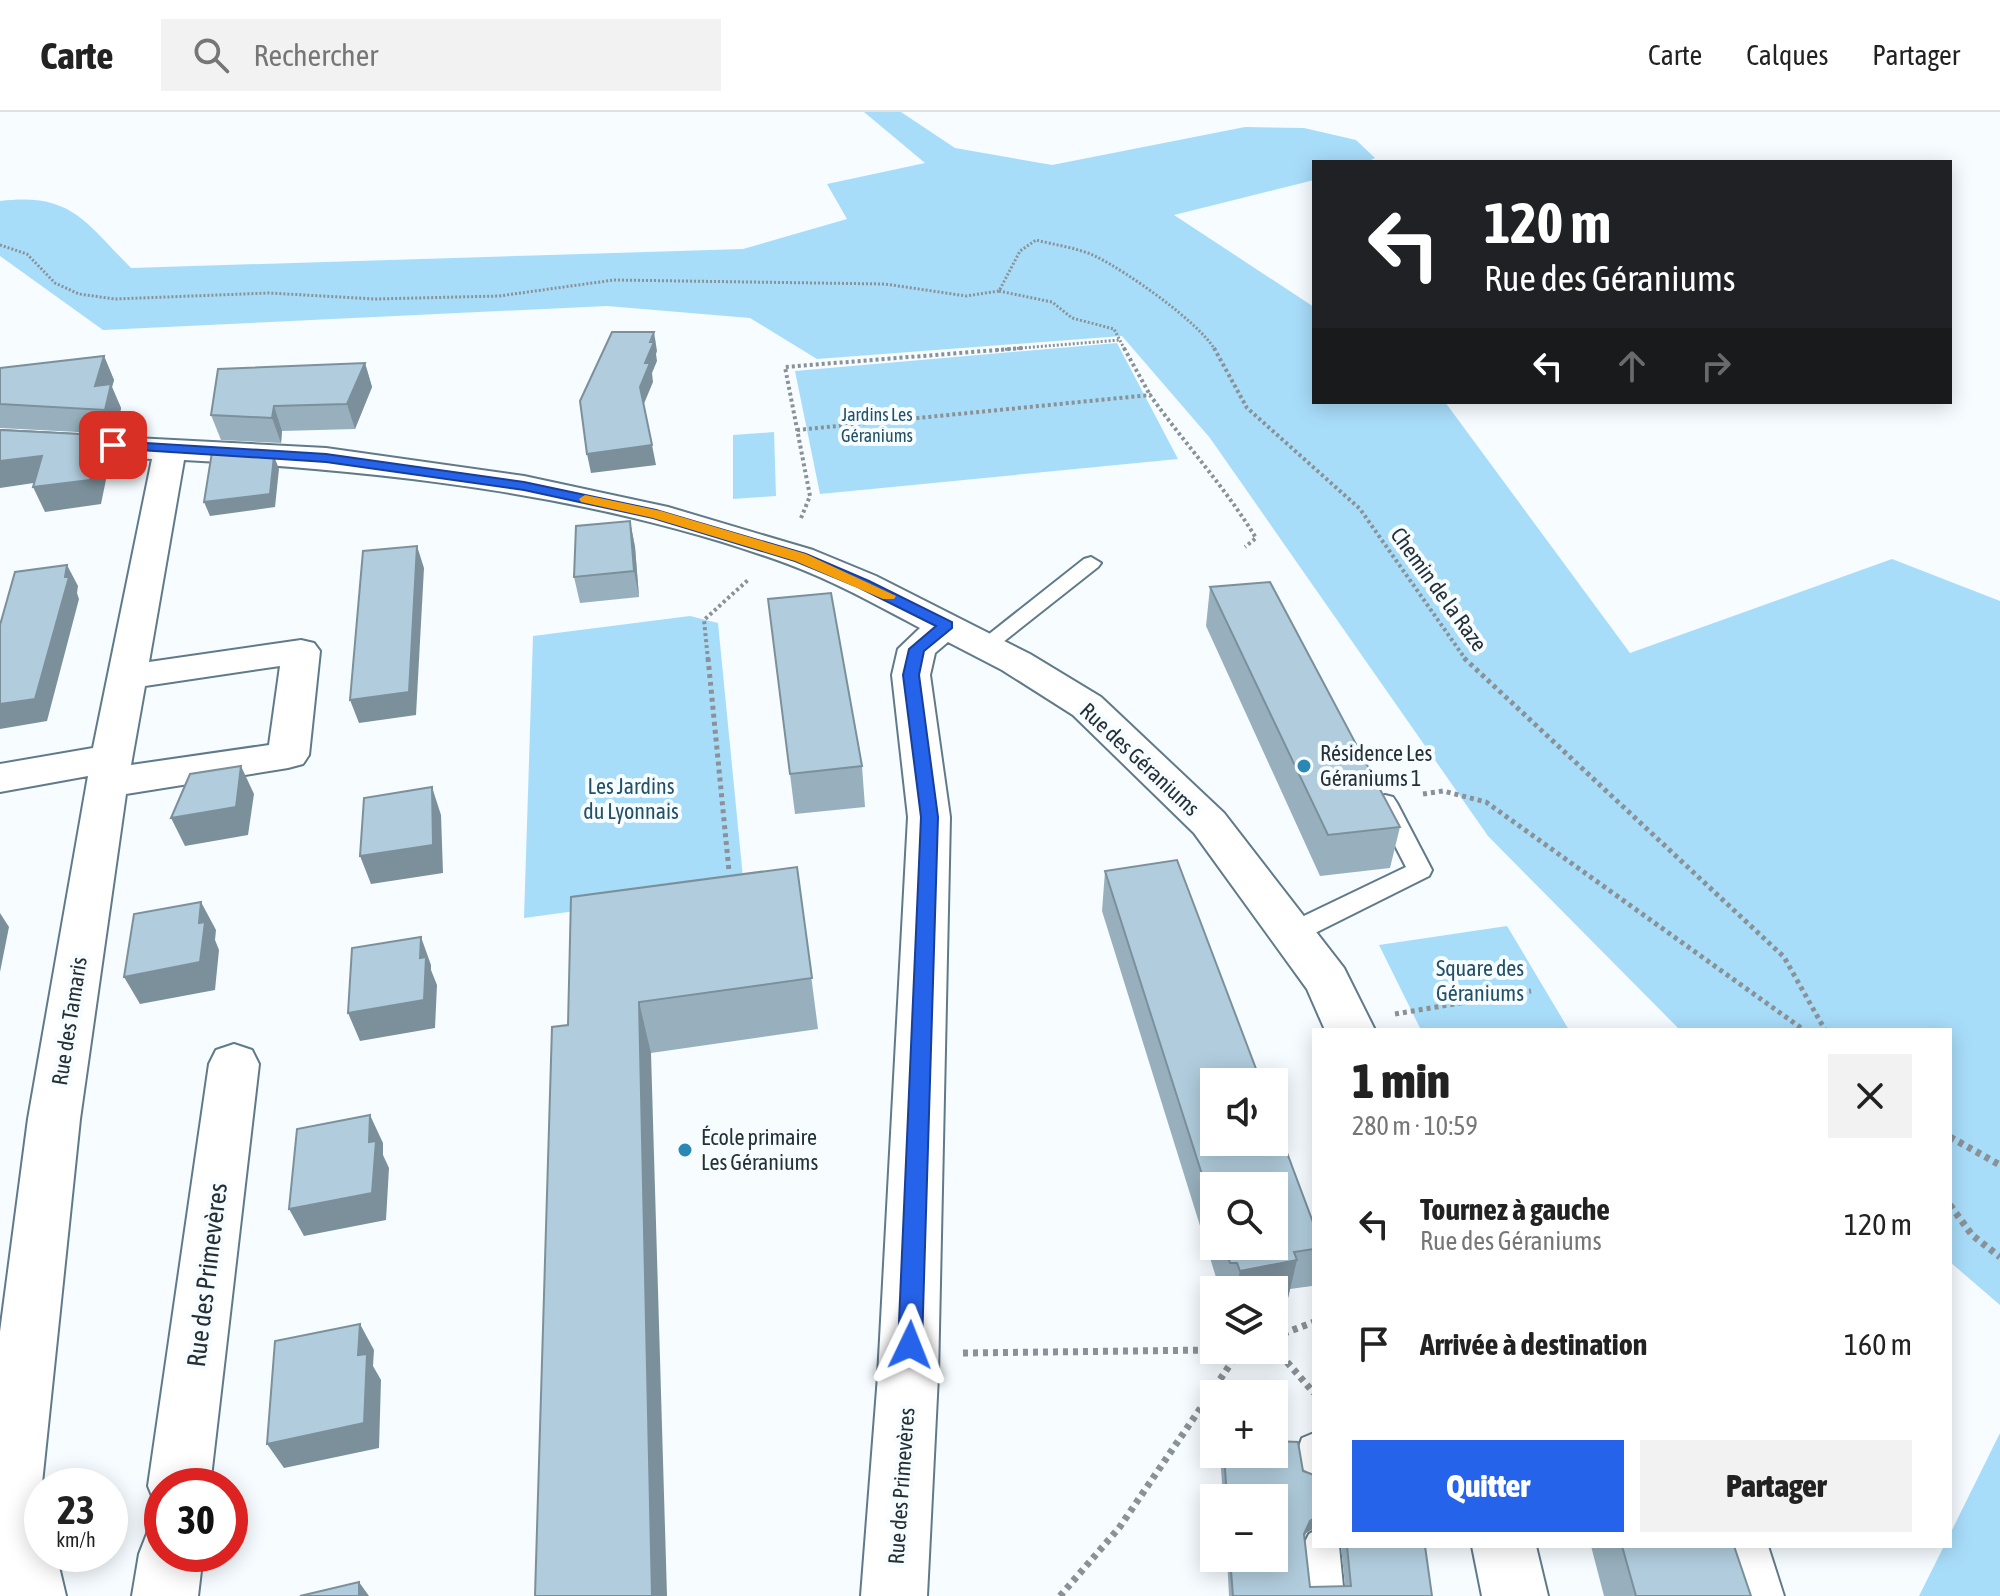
<!DOCTYPE html>
<html lang="fr">
<meta charset="utf-8">
<style>
:root{--surface:#fff;--page:#f2f2f2;--text:#222;--muted:#767676;--line:#e0e0e0;--accent:#2563eb}
body{margin:0;font-family:"Asap Condensed",sans-serif;background:var(--page);color:var(--text);height:100vh;display:flex;flex-direction:column;font-size:30px;white-space:nowrap}
*{box-sizing:border-box;margin:0}
p{font-size:26px;color:var(--muted)}
.icon{flex:none;width:44px;height:44px;fill:none;stroke:currentColor;stroke-width:2;stroke-linecap:round;stroke-linejoin:round}
.map{position:relative;flex:1;overflow:hidden}
.side{position:absolute;left:1312px;top:916px;width:640px;height:520px;display:flex;flex-direction:column;background:var(--surface);border-radius:0px;box-shadow:0 4px 20px #0003}
.side>*{flex:none}
.banner{position:absolute;left:1312px;top:48px;width:640px;height:244px;border-radius:0px;box-shadow:0 4px 20px #0003;background:#202124;color:#fff;overflow:hidden}
.tools{position:absolute;left:1200px;top:956px;display:grid;gap:16px}
.tools a{display:grid;place-items:center;width:88px;height:88px;border-radius:0px;background:var(--surface);box-shadow:0 4px 20px #0003;font-size:40px}
.speed{position:absolute;left:24px;top:1356px;display:flex;gap:16px;font-size:40px;font-weight:700;text-align:center}
.speed>*{display:grid;place-content:center;width:104px;height:104px;border-radius:50%;background:var(--surface);box-shadow:0 4px 20px #0003;line-height:1}
.speed small{font-size:20px;font-weight:400}
.speed .limit{border:12px solid #d22;background:#fff;color:#111}
.pin{position:absolute;display:grid;place-items:center;width:68px;height:68px;color:#fff;margin:-34px;border-radius:16px;box-shadow:0 4px 12px #0006}
.me{position:absolute;width:88px;margin:-44px;rotate:2deg;stroke-linejoin:round;filter:drop-shadow(0 0 6px #0008)}
.turn{display:flex;align-items:center;gap:28px;height:168px;padding:0 40px;font-size:36px}
.turn .icon{width:104px;height:104px;stroke-width:2.5}
.turn b{display:block;font-size:56px;line-height:68px}
.lanes{display:flex;align-items:center;height:76px;padding:0 40px;background:#0003;justify-content:center;gap:40px;direction:ltr}
.lanes .off{opacity:.35}
.round{display:grid;place-items:center;flex:none;width:84px;height:84px;border-radius:0px;background:var(--page)}
.overview{display:flex;align-items:center;justify-content:space-between;height:136px;padding:0 40px}
h1{font-size:48px;font-weight:800;line-height:60px}
.action{display:flex;gap:16px;margin-top:auto;padding:16px 40px}
.action a{flex:1;height:92px;border-radius:0px;background:var(--accent);color:#fff;font-size:32px;font-weight:800;line-height:92px;text-align:center}
.action a+a{background:var(--page);color:var(--text)}
ul{padding:0;list-style:none}
li{display:flex;align-items:center;gap:24px;height:120px;padding:0 40px}
li div{flex:1}
li b{display:block;font-size:30px}
li em{font-style:normal}
header{display:flex;align-items:center;gap:48px;box-sizing:border-box;height:112px;padding:0 40px;background:var(--surface);border-bottom:2px solid var(--line)}
header strong{font-size:38px}
nav{display:flex;gap:44px;margin-inline-start:auto;font-size:28px}
.search{width:560px;height:72px;background:var(--page);display:flex;align-items:center;gap:20px;box-sizing:border-box;padding:0 28px;border-radius:0px;color:var(--muted);font-size:30px}
.map>svg:first-child{display:block}
</style>
<header>
<strong>Carte</strong>
<div class="search"><svg class="icon" aria-label="search" viewBox="0 0 24 24"><circle cx="10" cy="10" r="6"/><path d="M15 15l6 6"/></svg>Rechercher</div>
<nav><a>Carte</a><a>Calques</a><a>Partager</a></nav>
</header>
<div class="map">
<svg width="2000" height="1484" viewBox="0 0 2000 1484">
<rect width="100%" height="100%" fill="#f6fcff"/>
<path fill="#a8ddfa" d="M 864,0 L 901,0 L 955,36 L 1052,53 L 1245,15 L 1304,16 L 1356,28 L 1375,46 L 1367,50 L 1314,50 L 1314,68 L 1174,103 L 1314,195 L 1314,290 L 1445,290 L 1630,541 L 1892,447 L 2000,489 L 2000,1193 L 1950,1150 L 1950,918 L 1680,918 L 1488,724 L 1210,326 L 1122,224 L 817,247 L 750,206 L 607,194 L 103,218 L 0,144 L 0,89 C 72,80 86,111 131,156 L 743,137 L 847,107 L 827,72 L 925,51 Z
M 1117,231 L 1178,347 L 820,382 L 795,259 Z
M 774,320 L 776,384 L 733,387 L 733,323 Z
M 690,504 L 718,511 L 744,776 L 524,806 L 533,524 Z
M 1507,814 L 1569,918 L 1421,918 L 1379,833 Z
M 2000,1321 L 2000,1484 L 1919,1484 L 1944,1434 L 1950,1434 L 1950,1422 Z"/>
<g fill="none" stroke-linecap="round" stroke-linejoin="round">
<defs>
<path id="lane" d="M 1091,445 L 1101,451 L 1098,455 L 993,538 L 979,538 L 976,534 L 979,530 L 1084,447 Z
M 1385,683 L 1393,685 L 1397,691 L 1432,758 L 1429,764 L 1301,828 L 1292,830 L 1283,828 L 1279,821 L 1283,814 L 1406,755 L 1373,691 L 1377,685 Z
M 1314,1321 L 1314,1375 L 1302,1370 C 1296,1354 1296,1341 1302,1326 Z
M 1314,1419 L 1314,1434 L 1339,1434 L 1344,1484 L 1308,1484 L 1303,1434 L 1309,1422 Z
M 1732,1434 L 1768,1434 L 1784,1484 L 1748,1484 Z"/>
<path id="street" d="M 0,319 L 326,336 L 524,364 L 668,395 L 813,438 L 876,464 L 1030,542 L 1101,585 L 1224,701 L 1344,856 L 1375,918 L 1325,918 L 1307,877 L 1194,721 L 1073,603 L 1002,558 L 948,530 L 935,541 L 930,563 L 950,705 L 938,1264 L 927,1484 L 861,1484 L 878,1264 L 908,705 L 892,563 L 898,537 L 920,516 C 877,493 834,469 788,452 C 596,382 387,359 184,348 L 149,550 L 301,528 L 314,531 L 320,539 L 309,643 L 303,652 L 288,656 L 126,682 L 80,1007 L 41,1381 L 42,1442 L 56,1442 L 66,1484 L 0,1484 L 0,1220 L 28,1007 L 88,664 L 0,680 L 0,652 L 93,636 L 152,347 L 0,339 ZM 280,554 L 269,633 L 131,653 L 145,574 Z
M 234,932 L 252,938 L 259,952 L 210,1374 L 162,1374 L 162,1398 L 157,1396 L 148,1374 L 209,952 L 216,938 Z
M 162,1414 L 162,1442 L 203,1442 L 198,1484 L 132,1484 L 139,1442 L 148,1419 Z
M 1472,1434 L 1536,1434 L 1548,1484 L 1482,1484 Z"/>
</defs>
<use href="#lane" stroke="#617a89" stroke-width="4"/>
<use href="#street" stroke="#617a89" stroke-width="4"/>
<path stroke="#8a9297" stroke-width="3" stroke-dasharray="2 2" stroke-linecap="butt" d="M 0,133 L 27,142 L 55,171 L 79,182 L 115,187 L 269,181 L 375,187 L 499,184 L 614,168 L 885,172 L 966,184 L 999,179 L 1020,139 L 1036,128 C 1055,133 1079,136 1097,145 C 1127,160 1199,210 1215,238
M 999,179 L 1052,190 L 1072,206 L 1114,217 L 1125,238
M 997,238 L 1120,228"/>
<path stroke="#8a9297" stroke-width="4" stroke-dasharray="3 3" stroke-linecap="butt" d="M 1124,236 L 1150,283
M 1214,236 L 1247,296 L 1360,397 L 1466,548
M 797,318 L 1150,283 C 1185,332 1225,375 1256,426 L 1245,435
M 801,406 L 810,384 L 785,255 L 1022,236
M 708,548 L 704,508 L 749,467"/>
<path stroke="#8a9297" stroke-width="5" stroke-dasharray="4 4" stroke-linecap="butt" d="M 708,546 L 729,759
M 1464,546 L 1784,845 L 1825,918
M 1423,682 L 1443,679 L 1486,690 L 1804,918
M 1395,902 L 1531,879"/>
<path stroke="#8a9297" stroke-width="7" stroke-dasharray="5 5" stroke-linecap="butt" d="M 1950,1025 L 2000,1053
M 1950,1093 L 1972,1123 L 2000,1145
M 1274,1225 L 1314,1210
M 1274,1235 L 1314,1281
M 963,1241 L 1214,1238
M 1060,1484 L 1119,1416 L 1240,1238"/>
<use href="#lane" fill="#fff" fill-rule="evenodd"/>
<use href="#street" fill="#fff" fill-rule="evenodd"/>
</g>
<path fill="#98b0be" fill-rule="evenodd" d="M 104,244 L 114,268 L 112,275 L 121,296 L 116,322 L 0,316 L 0,256 Z
M 365,251 L 372,275 L 355,317 L 282,319 L 281,331 L 221,328 L 211,303 Z
M 630,409 L 635,435 L 639,485 L 580,491 L 574,465 Z
M 1210,475 L 1400,715 L 1390,756 L 1320,764 L 1206,514 Z
M 768,487 L 862,654 L 865,695 L 795,702 Z
M 797,755 L 818,917 L 651,941 L 568,913 Z
M 1105,759 L 1314,1113 L 1314,1167 L 1312,1174 L 1290,1177 L 1288,1186 L 1274,1178 L 1220,1178 L 1102,799 ZM 1214,1074 L 1274,1134 L 1214,1134 Z
M 1220,1342 L 1274,1342 L 1314,1363 L 1314,1416 L 1306,1421 L 1304,1425 L 1310,1475 L 1345,1474 L 1341,1434 L 1425,1434 L 1432,1484 L 1229,1484 L 1227,1446 L 1274,1446 L 1274,1386 L 1223,1386 Z
M 1591,1434 L 1734,1434 L 1751,1484 L 1604,1484 Z"/>
<path fill="#7c909b" d="M 654,220 L 657,239 L 656,242 L 657,249 L 652,261 L 653,270 L 643,294 L 640,275 L 645,251 Z
M 104,244 L 114,268 L 112,275 L 121,296 L 116,322 L 95,274 Z
M 365,251 L 372,275 L 355,317 L 347,292 Z
M 274,294 L 282,319 L 281,331 L 272,306 Z
M 99,323 L 110,348 L 101,392 L 45,400 L 33,375 Z
M 652,333 L 656,353 L 591,361 L 587,342 Z
M 42,344 L 54,368 L 0,376 L 0,349 Z
M 274,344 L 279,357 L 275,395 L 210,404 L 204,390 Z
M 630,409 L 635,435 L 639,485 L 634,459 Z
M 417,434 L 424,456 L 416,603 L 359,611 L 350,588 Z
M 67,453 L 78,474 L 77,481 L 79,487 L 47,609 L 0,617 L 0,592 L 65,465 Z
M 241,654 L 254,682 L 248,723 L 185,734 L 171,706 Z
M 432,675 L 441,703 L 443,761 L 371,772 L 360,744 Z
M 201,790 L 216,818 L 215,828 L 219,838 L 215,878 L 140,892 L 124,865 L 199,811 Z
M 0,801 L 9,815 L 0,860 Z
M 421,825 L 431,853 L 431,858 L 437,873 L 435,916 L 360,929 L 348,901 L 420,846 Z
M 639,890 L 651,941 L 667,1484 L 652,1484 Z
M 370,1003 L 383,1031 L 383,1043 L 389,1056 L 386,1108 L 304,1124 L 289,1097 L 369,1030 Z
M 1297,1148 L 1288,1186 L 1274,1189 L 1274,1178 L 1236,1178 L 1240,1159 Z
M 360,1212 L 374,1238 L 373,1254 L 381,1268 L 379,1336 L 284,1356 L 267,1332 L 358,1243 Z
M 1314,1406 L 1314,1416 L 1306,1421 L 1300,1434 L 1310,1409 Z
M 359,1470 L 369,1484 L 359,1484 Z"/>
<path fill="#b1cddd" stroke="#7c909b" stroke-width="2" d="M 612,220 L 654,220 L 650,230 L 654,230 L 645,251 L 650,251 L 640,275 L 652,333 L 587,342 L 580,289 Z
M 104,244 L 95,274 L 111,272 L 105,298 L 0,292 L 0,256 Z
M 365,251 L 347,292 L 274,294 L 272,306 L 211,303 L 218,257 Z
M 0,318 L 99,323 L 90,368 L 33,375 L 42,344 L 0,349 Z
M 212,340 L 274,344 L 270,382 L 204,390 Z
M 630,409 L 634,459 L 574,465 L 576,414 Z
M 417,434 L 409,580 L 350,588 L 363,439 Z
M 67,453 L 65,465 L 69,465 L 35,587 L 0,592 L 0,513 L 15,460 Z
M 1270,470 L 1400,715 L 1328,723 L 1210,475 Z
M 831,481 L 862,654 L 790,662 L 768,487 Z
M 241,654 L 236,695 L 171,706 L 190,662 Z
M 432,675 L 433,733 L 360,744 L 364,686 Z
M 1177,748 L 1261,970 L 1214,970 L 1214,1030 L 1274,1030 L 1274,1006 L 1314,1113 L 1314,1137 L 1294,1140 L 1297,1148 L 1240,1159 L 1237,1151 L 1230,1151 L 1225,1134 L 1274,1134 L 1274,1074 L 1214,1074 L 1214,1100 L 1105,759 Z
M 797,755 L 812,866 L 639,890 L 652,1484 L 535,1484 L 552,915 L 568,913 L 571,785 Z
M 201,790 L 199,811 L 205,810 L 200,850 L 124,865 L 134,802 Z
M 421,825 L 420,846 L 426,845 L 424,888 L 348,901 L 352,836 Z
M 370,1003 L 369,1030 L 376,1029 L 372,1081 L 289,1097 L 297,1017 Z
M 360,1212 L 358,1243 L 367,1242 L 364,1311 L 267,1332 L 275,1229 Z
M 1274,1329 L 1298,1330 L 1303,1359 L 1314,1363 L 1314,1406 L 1310,1409 L 1304,1422 L 1310,1475 L 1351,1474 L 1347,1434 L 1425,1434 L 1432,1484 L 1233,1484 L 1230,1446 L 1274,1446 L 1274,1386 L 1227,1386 L 1224,1342 L 1274,1342 Z
M 1622,1434 L 1734,1434 L 1751,1484 L 1636,1484 Z
M 359,1470 L 359,1484 L 300,1484 Z"/>
<path fill="#2563eb" stroke="#184099" stroke-width="2" d="M 113,329 L 326,342 L 524,370 L 656,398 L 806,442 L 869,469 L 952,510 L 952,516 L 924,539 L 919,563 L 938,705 L 922,1233 L 918,1241 L 910,1244 L 901,1241 L 898,1233 L 921,705 L 903,563 L 909,537 L 936,514 L 858,475 L 795,449 L 653,406 L 524,378 L 326,350 L 109,336 L 109,330 Z"/>
<path fill="#f59e0b" d="M 585,383 L 661,399 L 806,442 L 896,484 L 894,487 L 883,487 L 795,449 L 653,406 L 581,390 L 579,387 Z"/>
<g fill="#2989b4" stroke="#f6fcff" stroke-width="3">
<circle cx="1304" cy="654" r="8"/>
<circle cx="685" cy="1038" r="8"/>
</g>
<g text-anchor="middle" stroke-width="8" stroke-linejoin="round" paint-order="stroke">
<g font-size="18" fill="#235067" stroke="#f6fcff">
<text x="877" y="309">Jardins Les<tspan x="877" dy="21">Géraniums</tspan></text>
</g>
<g font-size="22" fill="#253036" stroke="#f6fcff">
<text transform="translate(1439 477) rotate(54)" y="8">Chemin de la Raze</text>
<text transform="translate(1140 647) rotate(43)" y="8">Rue des Géraniums</text>
<text transform="translate(69 909) rotate(-81)" y="8">Rue des Tamaris</text>
<text transform="translate(901 1374) rotate(-86)" y="8">Rue des Primevères</text>
</g>
<g font-size="22" fill="#253036" stroke="#f6fcff" text-anchor="start">
<text x="1320" y="649">Résidence Les<tspan x="1320" dy="25">Géraniums 1</tspan></text>
<text x="701" y="1033">École primaire<tspan x="701" dy="25">Les Géraniums</tspan></text>
</g>
<g font-size="22" fill="#235067" stroke="#f6fcff">
<text x="631" y="682">Les Jardins<tspan x="631" dy="25">du Lyonnais</tspan></text>
<text x="1480" y="864">Square des<tspan x="1480" dy="25">Géraniums</tspan></text>
</g>
<g font-size="26" fill="#253036" stroke="#f6fcff">
<text transform="translate(207 1163) rotate(-83)" y="9">Rue des Primevères</text>
</g>
</g>
</svg>
<div class="tools">
<a><svg class="icon" aria-label="sound" viewBox="0 0 24 24"><path d="M4 9h4l5-4v14l-5-4H4zM17 9q2 3 0 6"/></svg></a>
<a><svg class="icon" aria-label="search" viewBox="0 0 24 24"><circle cx="10" cy="10" r="6"/><path d="M15 15l6 6"/></svg></a>
<a><svg class="icon" aria-label="layers" viewBox="0 0 24 24"><path d="M12 4l9 5-9 5-9-5zM3 14l9 5 9-5"/></svg></a>
<a>+</a>
<a>−</a>
</div>
<div class="speed"><div>23<small>km/h</small></div><div class="limit">30</div></div>
<div class="pin" style="left:113px;top:333px;background:#d93025"><svg class="icon" aria-label="arrive" viewBox="0 0 24 24"><path d="M6 21V4h12l-3 4 3 4H6"/></svg></div>
<svg class="me" style="left:910px;top:1233px" viewBox="-20 -20 40 40"><path d="M0-17L14 15 0 8-14 15z" fill="#2563eb" stroke="#fff" stroke-width="4"/></svg>
<div class="banner">
<div class="turn"><svg class="icon" aria-label="left" viewBox="0 0 24 24"><path d="M17 20v-9H6M10 6l-5 5 5 5"/></svg><div><b>120 m</b>Rue des Géraniums</div></div>
<div class="lanes"><svg class="icon" aria-label="left" viewBox="0 0 24 24"><path d="M17 20v-9H6M10 6l-5 5 5 5"/></svg><svg class="icon off" aria-label="ahead" viewBox="0 0 24 24"><path d="M12 20V5M6 11l6-6 6 6"/></svg><svg class="icon off" aria-label="right" viewBox="0 0 24 24"><path d="M7 20v-9h11M14 6l5 5-5 5"/></svg></div>
</div>
<section class="side">
<div class="overview"><div><h1>1 min</h1><p>280 m · 10:59</p></div><a class="round"><svg class="icon" aria-label="close" viewBox="0 0 24 24"><path d="M6 6l12 12M18 6L6 18"/></svg></a></div>
<ul>
<li><svg class="icon" aria-label="left" viewBox="0 0 24 24"><path d="M17 20v-9H6M10 6l-5 5 5 5"/></svg><div><b>Tournez à gauche</b><p>Rue des Géraniums</p></div><em>120 m</em></li>
<li><svg class="icon" aria-label="arrive" viewBox="0 0 24 24"><path d="M6 21V4h12l-3 4 3 4H6"/></svg><div><b>Arrivée à destination</b></div><em>160 m</em></li>
</ul>
<div class="action"><a>Quitter</a><a>Partager</a></div>
</section>
</div>
